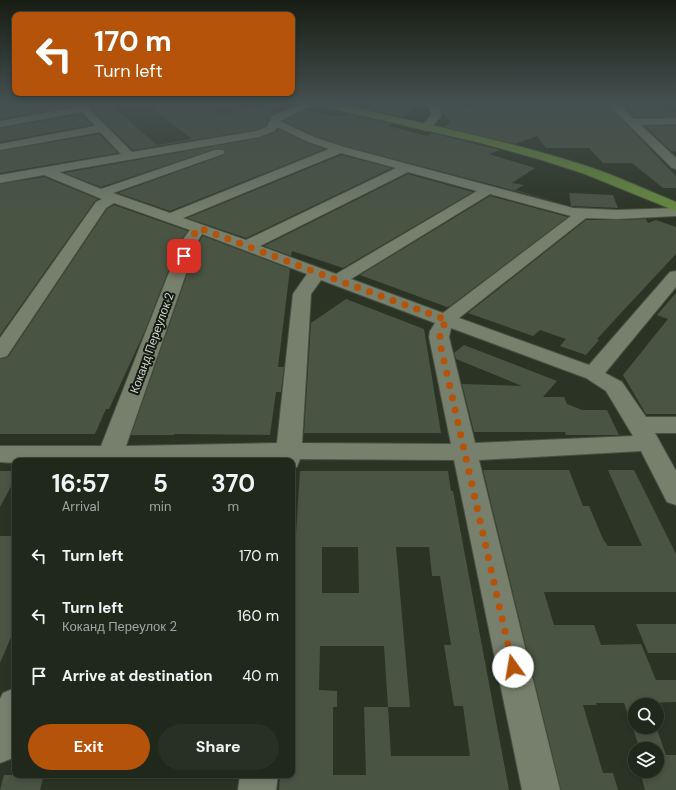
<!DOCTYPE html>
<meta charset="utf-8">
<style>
:root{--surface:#20271b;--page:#282f24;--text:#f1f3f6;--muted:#a2a5a3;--line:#3d443a;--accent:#b45309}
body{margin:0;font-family:"DM Sans",sans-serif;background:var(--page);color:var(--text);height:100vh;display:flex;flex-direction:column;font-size:15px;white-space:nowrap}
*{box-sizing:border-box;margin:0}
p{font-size:13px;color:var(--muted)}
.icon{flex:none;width:22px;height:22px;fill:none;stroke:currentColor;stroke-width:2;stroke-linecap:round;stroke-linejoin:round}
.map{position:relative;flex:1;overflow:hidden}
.sheet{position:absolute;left:12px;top:458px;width:283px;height:320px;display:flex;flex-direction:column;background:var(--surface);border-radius:8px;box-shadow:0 2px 6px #0003,0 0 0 1px var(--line)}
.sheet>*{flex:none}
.banner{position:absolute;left:12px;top:12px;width:283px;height:84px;border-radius:8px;box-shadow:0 2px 6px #0003,0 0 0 1px var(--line);background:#b45309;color:#fff;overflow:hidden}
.tools{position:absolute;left:628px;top:698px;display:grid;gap:8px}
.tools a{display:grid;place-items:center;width:36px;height:36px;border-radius:50%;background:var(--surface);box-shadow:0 2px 6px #0003,0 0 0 1px var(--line);font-size:20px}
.pin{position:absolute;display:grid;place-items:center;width:34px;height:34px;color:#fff;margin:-17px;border-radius:8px;box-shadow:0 2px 6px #0006}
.me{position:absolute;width:44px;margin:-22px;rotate:347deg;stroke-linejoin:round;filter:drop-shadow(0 0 3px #0008)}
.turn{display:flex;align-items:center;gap:14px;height:84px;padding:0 16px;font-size:18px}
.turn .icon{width:52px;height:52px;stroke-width:2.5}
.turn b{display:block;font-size:28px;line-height:34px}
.eta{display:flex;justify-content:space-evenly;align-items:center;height:68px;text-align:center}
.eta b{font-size:24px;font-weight:700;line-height:28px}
.cta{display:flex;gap:8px;margin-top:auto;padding:8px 16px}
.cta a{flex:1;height:46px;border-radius:24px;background:var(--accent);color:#fff;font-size:16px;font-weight:700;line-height:46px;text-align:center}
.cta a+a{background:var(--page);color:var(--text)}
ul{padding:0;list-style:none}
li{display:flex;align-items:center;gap:12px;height:60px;padding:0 16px}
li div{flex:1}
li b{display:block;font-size:15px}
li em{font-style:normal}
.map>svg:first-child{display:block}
</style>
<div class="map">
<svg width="676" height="790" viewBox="0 0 676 790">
<rect width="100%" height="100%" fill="#2b3424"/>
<path fill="#303c26" d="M 144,104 L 254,104 L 257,106 L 225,114 L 252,130 L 131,151 L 89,111 Z"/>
<path fill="#4a5443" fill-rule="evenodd" d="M 0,104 L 34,104 L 45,107 L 58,104 L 110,104 L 157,145 L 192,139 L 147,104 L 203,104 L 221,115 L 255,106 L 276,113 L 271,115 L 266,126 L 256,130 L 133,150 L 87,106 L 84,105 L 0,119 Z
M 377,104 L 420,104 L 402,117 L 364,108 Z
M 438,104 L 460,104 L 460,106 L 607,104 L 676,176 L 676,188 L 663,188 L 632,163 L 603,163 L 589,148 L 546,148 L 537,136 L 515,144 L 444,127 L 451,123 Z
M 621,104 L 659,104 L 667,112 L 676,112 L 676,117 L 635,117 Z
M 305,110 L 338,117 L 348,114 L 392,124 L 389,126 L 427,136 L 432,133 L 500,150 L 489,154 L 535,168 L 512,183 L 524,185 L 515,190 L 565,204 L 344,146 L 315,136 L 283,121 Z
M 81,114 L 92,125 L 0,142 L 0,128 Z
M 645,126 L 676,126 L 676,151 L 672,152 Z
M 278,129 L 306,142 L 325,149 L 170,211 L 118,193 L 224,155 L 226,152 L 224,149 L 215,149 L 101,187 L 64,173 L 259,138 L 276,132 Z
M 99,134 L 118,153 L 0,173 L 0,151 Z
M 341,155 L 392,168 L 246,238 L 187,218 Z
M 408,174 L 473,192 L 343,268 L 292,251 L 291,256 L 264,246 Z
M 44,177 L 98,199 L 95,201 L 0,335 L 0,184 Z
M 569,193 L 613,195 L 618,208 L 621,208 L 571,206 Z
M 490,196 L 568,217 L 450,306 L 447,307 L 360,275 Z
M 114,205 L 188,231 L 180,241 L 144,333 L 109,409 L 106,409 L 95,434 L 0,434 L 0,359 L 8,357 L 107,209 Z
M 646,219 L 648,223 L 656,220 L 676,227 L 676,254 L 621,313 L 597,339 L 599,340 L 586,355 L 560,346 L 566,339 L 540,330 L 533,336 L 468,313 L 586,220 L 617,220 Z
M 203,236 L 290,269 L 278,367 L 284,367 L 281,392 L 276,392 L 270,435 L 175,434 L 174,435 L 131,435 L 198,243 Z
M 676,293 L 676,414 L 646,414 L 623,375 L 668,319 L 657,315 Z
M 346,299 L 424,329 L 441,433 L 304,433 L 311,323 Z
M 464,345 L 557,381 L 543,397 L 564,397 L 567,404 L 582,410 L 607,410 L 619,435 L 566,435 L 565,432 L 474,432 L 462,384 L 522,386 L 456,359 L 454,353 Z
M 483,470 L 569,470 L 583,506 L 589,506 L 603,539 L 608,546 L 642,546 L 608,470 L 634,470 L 676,554 L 676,592 L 544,592 L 554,625 L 594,625 L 601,645 L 641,644 L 656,680 L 676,680 L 676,702 L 647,703 L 648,705 L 635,705 L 635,727 L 656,727 L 666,755 L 676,755 L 676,790 L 645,790 L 640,772 L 657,771 L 657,749 L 640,749 L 624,703 L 596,703 L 597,705 L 583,705 L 603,773 L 613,773 L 618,790 L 561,790 Z
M 0,471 L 15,471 L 15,479 L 0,507 Z
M 300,471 L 448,471 L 451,491 L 453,491 L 509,790 L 279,790 L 280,775 L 292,775 L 292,596 ZM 322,547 L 358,547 L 359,593 L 322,593 ZM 396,547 L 429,547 L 432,576 L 440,576 L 451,645 L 444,645 L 454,706 L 463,706 L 470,756 L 391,756 L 388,707 L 410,707 ZM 320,646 L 384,646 L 388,707 L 364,707 L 366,775 L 333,775 L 333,707 L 337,707 L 337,691 L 319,690 Z
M 0,536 L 15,536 L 15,628 L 0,663 Z
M 636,624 L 676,624 L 676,653 L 648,653 Z
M 4,775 L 44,775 L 40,790 L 0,790 Z"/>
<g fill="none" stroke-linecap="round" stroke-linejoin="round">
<defs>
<path id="minor" d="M 301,104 L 315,104 L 280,121 L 314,137 L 344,147 L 573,208 L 617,210 L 676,208 L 676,216 L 617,219 L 586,218 L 459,318 L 589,365 L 670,272 L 676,271 L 676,287 L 605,373 L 622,382 L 646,417 L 676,417 L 676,433 L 655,433 L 676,471 L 676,505 L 667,502 L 641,451 L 479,460 L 560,790 L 522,790 L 454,460 L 300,459 L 297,467 L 292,468 L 292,461 L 276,461 L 276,460 L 15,461 L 15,463 L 0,462 L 0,446 L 101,446 L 181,242 L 190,230 L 114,203 L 106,208 L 7,356 L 0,358 L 0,338 L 96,202 L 102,199 L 44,175 L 0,183 L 0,175 L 121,154 L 100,132 L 0,150 L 0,144 L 95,126 L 82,112 L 0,127 L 0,121 L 84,106 L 87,107 L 132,152 L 256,131 L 267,127 L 272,116 ZM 277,127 L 306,141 L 329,149 L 170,213 L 113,193 L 223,154 L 225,152 L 223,150 L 215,150 L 101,189 L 59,172 L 259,137 L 275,131 ZM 341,153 L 396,168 L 246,240 L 183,218 ZM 408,172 L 477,191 L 336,274 L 260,246 ZM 490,194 L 571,216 L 443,313 L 351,279 ZM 202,234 L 307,274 L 293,294 L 277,443 L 126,446 L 197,242 ZM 321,280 L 435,323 L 430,331 L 429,337 L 451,444 L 302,443 L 311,294 ZM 451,328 L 586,378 L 606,391 L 633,436 L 475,443 L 449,337 Z
M 426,104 L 436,104 L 440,109 L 441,116 L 429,130 L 425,131 L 420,128 L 431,115 L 430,109 Z
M 608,104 L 619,104 L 634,119 L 676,118 L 676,124 L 641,125 L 676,158 L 676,169 L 672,168 Z
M 15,688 L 15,753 L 13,758 L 0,763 L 0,699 L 3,693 Z
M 240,775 L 278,775 L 276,790 L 238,790 Z"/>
<path id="major" d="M 319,104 L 338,104 C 419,123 501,139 580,164 C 613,174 644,189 676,202 L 676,211 L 585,174 L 542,160 L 481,143 L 321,106 Z"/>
</defs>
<use href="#minor" stroke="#495142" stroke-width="2"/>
<use href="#major" stroke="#495142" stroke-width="2"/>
<use href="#minor" fill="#76806d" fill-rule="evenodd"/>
<use href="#major" fill="#688b3e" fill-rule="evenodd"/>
</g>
<linearGradient id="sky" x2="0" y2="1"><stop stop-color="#181d14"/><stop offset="0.48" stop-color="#445050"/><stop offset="1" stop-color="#445050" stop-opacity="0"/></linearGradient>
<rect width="676" height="215" fill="url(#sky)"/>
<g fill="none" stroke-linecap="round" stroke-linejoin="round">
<path stroke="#b45309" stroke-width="7" stroke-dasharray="0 12.6" d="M 184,256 L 190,239 L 199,228 L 337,280 L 447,320 L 440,331 L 440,343 L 513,667"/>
</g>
<g text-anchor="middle" stroke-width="4" stroke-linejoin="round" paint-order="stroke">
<g font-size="12" fill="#d2d8cd" stroke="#161a13">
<text transform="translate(152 343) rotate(-70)" y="4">Коканд Πереулок 2</text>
</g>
</g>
</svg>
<div class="tools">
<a><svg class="icon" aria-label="search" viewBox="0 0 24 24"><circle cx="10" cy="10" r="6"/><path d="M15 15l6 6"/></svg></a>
<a><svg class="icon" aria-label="layers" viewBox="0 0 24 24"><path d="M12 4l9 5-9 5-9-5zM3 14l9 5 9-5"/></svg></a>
</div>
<div class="pin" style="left:184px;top:256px;background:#d93025"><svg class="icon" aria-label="arrive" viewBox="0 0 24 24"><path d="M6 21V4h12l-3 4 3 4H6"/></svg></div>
<svg class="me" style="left:513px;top:667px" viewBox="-20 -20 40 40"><circle r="19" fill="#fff"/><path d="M0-13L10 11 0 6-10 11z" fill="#b45309"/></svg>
<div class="banner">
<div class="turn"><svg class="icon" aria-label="left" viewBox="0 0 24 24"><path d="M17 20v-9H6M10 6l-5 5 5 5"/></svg><div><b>170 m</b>Turn left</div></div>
</div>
<section class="sheet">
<div class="eta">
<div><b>16:57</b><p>Arrival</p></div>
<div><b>5</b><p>min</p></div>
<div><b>370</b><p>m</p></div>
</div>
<ul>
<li><svg class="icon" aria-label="left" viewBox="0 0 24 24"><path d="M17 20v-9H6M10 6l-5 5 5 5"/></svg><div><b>Turn left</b></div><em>170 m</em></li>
<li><svg class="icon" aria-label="left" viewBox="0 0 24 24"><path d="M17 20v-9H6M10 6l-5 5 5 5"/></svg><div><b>Turn left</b><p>Коканд Πереулок 2</p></div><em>160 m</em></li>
<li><svg class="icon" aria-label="arrive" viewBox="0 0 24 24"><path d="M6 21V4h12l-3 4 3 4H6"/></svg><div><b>Arrive at destination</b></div><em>40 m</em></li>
</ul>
<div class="cta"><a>Exit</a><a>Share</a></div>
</section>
</div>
